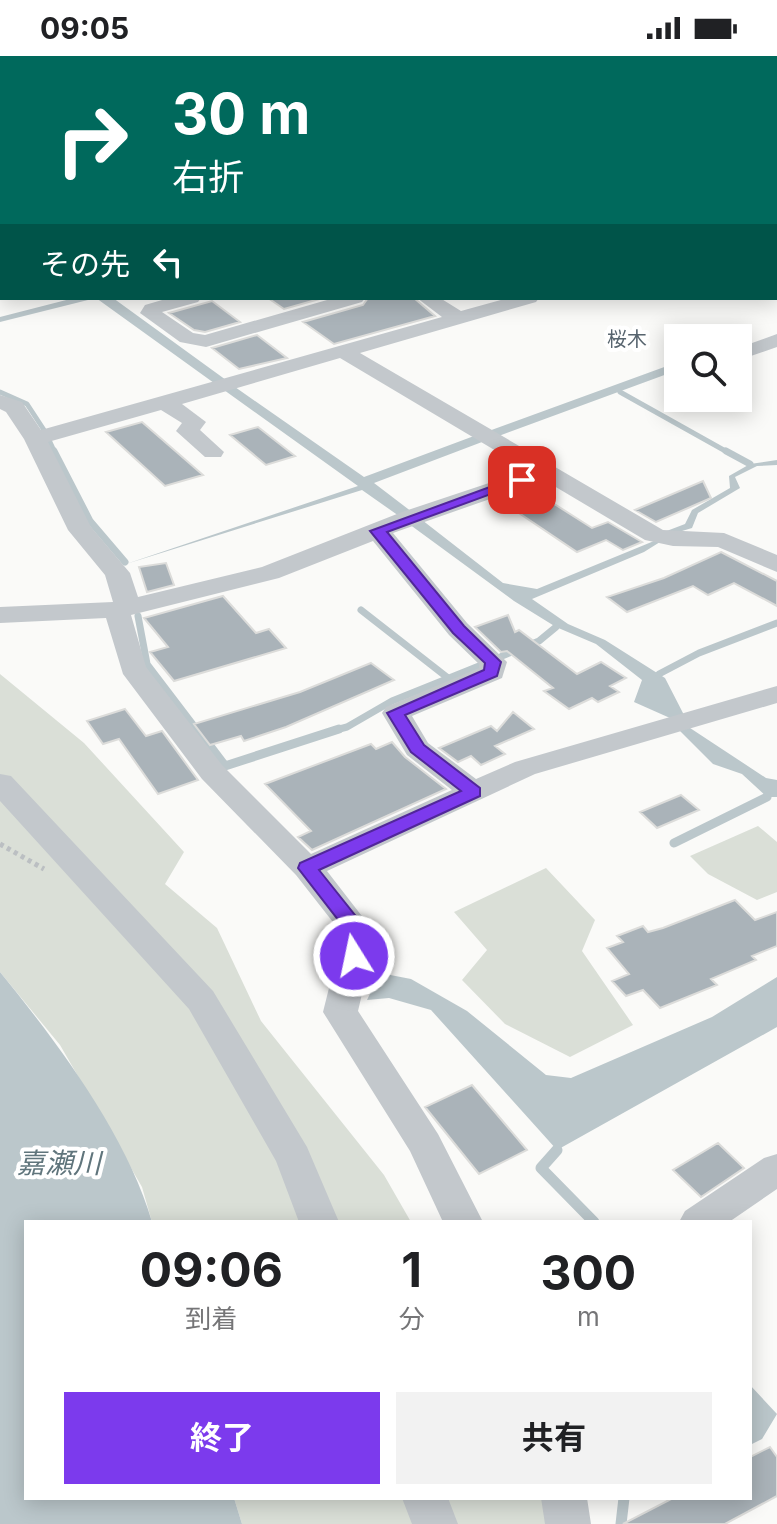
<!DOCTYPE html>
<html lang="ja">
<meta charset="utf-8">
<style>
:root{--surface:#fff;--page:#f2f2f2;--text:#202124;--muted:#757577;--accent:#7c3aed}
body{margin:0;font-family:Inter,"Noto Sans JP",sans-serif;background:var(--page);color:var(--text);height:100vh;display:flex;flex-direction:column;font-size:30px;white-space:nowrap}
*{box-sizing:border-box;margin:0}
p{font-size:26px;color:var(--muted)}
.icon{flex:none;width:44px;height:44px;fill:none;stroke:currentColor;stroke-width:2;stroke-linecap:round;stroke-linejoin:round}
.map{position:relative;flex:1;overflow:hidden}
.details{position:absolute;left:24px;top:1164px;width:728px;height:280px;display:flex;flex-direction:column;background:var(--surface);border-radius:0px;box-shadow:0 4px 20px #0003}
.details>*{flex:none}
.hud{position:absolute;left:0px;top:0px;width:778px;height:244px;box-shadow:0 4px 20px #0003;background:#00695c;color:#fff;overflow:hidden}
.fabs{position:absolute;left:664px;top:268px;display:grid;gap:16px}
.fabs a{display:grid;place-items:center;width:88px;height:88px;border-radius:0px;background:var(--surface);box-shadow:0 4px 20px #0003;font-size:40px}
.pin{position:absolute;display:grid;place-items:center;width:68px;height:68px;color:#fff;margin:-34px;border-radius:16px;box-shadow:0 4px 12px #0006}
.me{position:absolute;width:88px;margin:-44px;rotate:350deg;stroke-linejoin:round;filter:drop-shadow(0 0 6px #0008)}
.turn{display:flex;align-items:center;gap:28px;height:168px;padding:0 40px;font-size:36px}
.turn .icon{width:104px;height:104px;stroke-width:2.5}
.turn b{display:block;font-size:56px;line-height:68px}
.then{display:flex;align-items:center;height:76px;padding:0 40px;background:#0003;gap:16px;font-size:30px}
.eta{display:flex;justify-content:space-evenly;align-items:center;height:136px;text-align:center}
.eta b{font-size:48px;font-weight:700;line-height:56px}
.button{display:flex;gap:16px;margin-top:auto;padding:16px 40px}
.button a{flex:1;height:92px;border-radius:0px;background:var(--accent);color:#fff;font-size:32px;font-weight:700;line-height:92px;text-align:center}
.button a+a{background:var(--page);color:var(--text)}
.status{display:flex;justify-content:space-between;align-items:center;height:56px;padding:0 40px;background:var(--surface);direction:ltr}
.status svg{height:22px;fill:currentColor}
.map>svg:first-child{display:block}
</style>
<div class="status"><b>09:05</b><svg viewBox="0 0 49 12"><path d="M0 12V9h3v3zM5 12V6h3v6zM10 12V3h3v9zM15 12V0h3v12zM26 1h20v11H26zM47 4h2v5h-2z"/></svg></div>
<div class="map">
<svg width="777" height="1468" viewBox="0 0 777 1468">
<rect width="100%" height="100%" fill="#fafaf8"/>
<path fill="#dadfd7" d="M 0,618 L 84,687 L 184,796 L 165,828 L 217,872 L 261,965 L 384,1119 L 411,1166 L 152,1166 L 142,1131 L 60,989 L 0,916 Z
M 758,770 L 777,786 L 777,836 L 757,844 L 708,818 L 690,800 Z
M 546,812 L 595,864 L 582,895 L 633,969 L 570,1001 L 505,968 L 462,924 L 487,894 L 454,856 Z
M 234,1442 L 572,1442 L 588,1468 L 242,1468 Z"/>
<path fill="#bbc7cb" d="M 74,242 L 113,242 L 226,324 L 214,327 L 96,242 L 0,266 L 0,261 Z
M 678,306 L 678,314 L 496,381 L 486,376 Z
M 235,331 L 364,421 L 474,380 L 482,386 L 374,427 L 412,456 L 399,460 L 362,434 L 126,508 L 358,430 L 224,334 Z
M 777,404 L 777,409 L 757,410 L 735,421 L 740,432 L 698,457 L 692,472 L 672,478 L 664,476 L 685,468 L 692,454 L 730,432 L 729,420 L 750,408 Z
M 422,464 L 503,527 L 537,533 L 654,485 L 660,486 L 644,496 L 532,543 L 568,568 L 605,584 L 665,622 L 684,659 L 670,662 L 634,646 L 642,624 L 596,588 L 556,571 L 514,545 L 409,468 Z
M 687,670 L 766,722 L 777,724 L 777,741 L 767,741 L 742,718 L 713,708 L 678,673 Z
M 0,916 C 57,986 127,1079 152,1166 L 26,1166 L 26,1442 L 234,1442 L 242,1468 L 0,1468 Z
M 380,917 L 411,923 L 467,955 L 546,1019 L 571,1022 L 712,961 L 777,921 L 777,971 L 557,1094 L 431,954 L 389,942 L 367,944 Z
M 750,1329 L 777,1358 L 762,1383 L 750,1389 Z"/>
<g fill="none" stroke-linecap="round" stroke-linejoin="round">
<path stroke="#bbc7cb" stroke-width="5" d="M 0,336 L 27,348 L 44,374
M 620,336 L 729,397
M 49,384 L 55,397"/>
<path stroke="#bbc7cb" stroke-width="7" d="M 54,395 L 90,465 L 125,506
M 726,395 L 750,408
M 361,554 L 448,622
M 138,560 L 147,608 L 198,675
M 502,600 L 539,585 L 556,571
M 659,618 L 699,597 L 777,567
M 332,675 L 347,671 L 392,645 L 479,610"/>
<path stroke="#bbc7cb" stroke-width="9" d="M 197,673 L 225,710 L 339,673
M 674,787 L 767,741"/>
<path stroke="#bbc7cb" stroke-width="11" d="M 557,1094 L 541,1112 L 594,1166
M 621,1468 L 624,1442"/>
</g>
<path fill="#aab3b9" stroke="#dcdcda" stroke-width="2" d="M 268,242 L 323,242 L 284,253 Z
M 368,242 L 414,242 L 435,260 L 334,288 L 303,266 L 363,249 Z
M 212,245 L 240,266 L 205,276 L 194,274 L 169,257 Z
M 257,279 L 287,302 L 239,313 L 212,292 Z
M 142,366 L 203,419 L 165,430 L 106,376 Z
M 258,371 L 295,400 L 266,409 L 230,379 Z
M 703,425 L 711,442 L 656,466 L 635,454 Z
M 545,442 L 592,472 L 608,466 L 642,486 L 623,494 L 606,484 L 577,496 L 513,453 Z
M 721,496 L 777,525 L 777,550 L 734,527 L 708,539 L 693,530 L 627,556 L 607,541 L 664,522 Z
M 166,507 L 174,529 L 147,536 L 139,511 Z
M 223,540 L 256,577 L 269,573 L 286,592 L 174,625 L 150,596 L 168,591 L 144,562 Z
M 508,559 L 515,576 L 519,574 L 577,618 L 601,606 L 626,622 L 610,630 L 619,636 L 598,646 L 592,642 L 569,653 L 544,635 L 553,632 L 507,595 L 501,596 L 475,571 Z
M 371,607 L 394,624 L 286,671 L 244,685 L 241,680 L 210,689 L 194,668 L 300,636 Z
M 125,653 L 146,680 L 162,675 L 198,724 L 158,738 L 119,683 L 103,688 L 87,665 Z
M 513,656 L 534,673 L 495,690 L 505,698 L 481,709 L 471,700 L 458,706 L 439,692 L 491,670 L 497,675 Z
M 392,686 L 405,701 L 446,733 L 312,794 L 298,781 L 311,775 L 265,728 L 371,688 L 376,693 Z
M 681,739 L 699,754 L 657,772 L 640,756 Z
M 735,844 L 755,864 L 777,856 L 777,890 L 752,900 L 756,904 L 711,923 L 717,929 L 660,952 L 643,934 L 626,940 L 612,925 L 629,918 L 607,892 L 623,886 L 617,880 L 643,870 L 648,876 L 663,872 Z
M 472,1029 L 527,1094 L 479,1118 L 425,1051 Z
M 718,1087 L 744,1112 L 701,1141 L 673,1114 Z
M 770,1391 L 777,1401 L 777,1440 L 725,1468 L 623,1468 L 673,1442 L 750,1442 L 750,1401 Z"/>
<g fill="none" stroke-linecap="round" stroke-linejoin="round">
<defs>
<path id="major" d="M 388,0 L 410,0 L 411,2 L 389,2 Z
M 776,130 L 777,131 L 777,145 L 776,144 Z"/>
</defs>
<use href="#major" stroke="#b5babe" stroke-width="3"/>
<path stroke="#bbbfc2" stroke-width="5" stroke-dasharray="4 4" stroke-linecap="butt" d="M 0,788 L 44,813"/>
<path fill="#c3c8cc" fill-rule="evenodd" d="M 19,0 L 42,0 L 18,2 Z
M 94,0 L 110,0 L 111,2 L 95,2 Z
M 502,0 L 521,0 L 522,2 L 503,2 Z
M 551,0 L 572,0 L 550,2 Z
M 0,2 L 3,2 L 0,11 Z
M 776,48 L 777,48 L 777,58 L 776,58 Z
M 776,232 L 777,244 L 769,242 L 776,242 Z
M 169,242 L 201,242 L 198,246 L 162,256 L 193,277 L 205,279 L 334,242 L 365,242 L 362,246 L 206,291 L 180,286 L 140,257 L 145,249 Z
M 417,242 L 440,242 L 461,255 L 508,242 L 539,242 L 536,246 L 360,297 L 663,474 L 724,477 L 777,499 L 777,516 L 718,491 L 673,490 L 645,484 L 544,424 L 393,477 L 467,567 L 507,606 L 502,622 L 412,660 L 428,687 L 476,723 L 515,706 L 777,630 L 777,647 L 535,718 L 327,815 L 368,868 L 371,900 L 358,955 L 438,1078 L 483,1166 L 443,1166 L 410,1095 L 323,956 L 337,900 L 336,870 L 296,819 L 202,723 L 123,618 L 106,562 L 0,567 L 0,551 L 113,546 L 105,519 L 68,474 L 24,383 L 6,356 L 0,353 L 0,339 L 22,346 L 41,374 L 442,261 ZM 340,302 L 528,414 L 402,456 L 262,511 L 138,541 L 130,517 L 91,471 L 48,386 L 161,354 L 182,367 L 176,375 L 205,401 L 221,401 L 224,396 L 200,374 L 206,366 L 182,348 ZM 373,485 L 449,579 L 479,608 L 479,612 L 386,651 L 382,657 L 407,699 L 452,734 L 311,798 L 222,709 L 146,611 L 131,559 L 279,522 Z
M 777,278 L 777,291 L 745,302 L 738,300 L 738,292 Z
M 0,718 L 11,720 L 213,935 L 307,1091 L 339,1166 L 299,1166 L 276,1105 L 189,953 L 0,745 Z
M 777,1098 L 777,1133 L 729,1166 L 679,1166 L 685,1155 L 764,1102 Z
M 402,1442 L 448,1442 L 458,1468 L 412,1468 Z
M 541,1442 L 587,1442 L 591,1468 L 545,1468 Z"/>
<use href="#major" fill="#fff" fill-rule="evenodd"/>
</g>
<path fill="#7c3aed" stroke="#51269a" stroke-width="2" d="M 517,421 L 529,424 L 387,476 L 464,570 L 501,606 L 497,620 L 405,659 L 424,689 L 480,732 L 480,740 L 319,814 L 362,868 L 364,900 L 354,907 L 346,905 L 342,869 L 298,812 L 300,807 L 461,735 L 411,696 L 387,657 L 484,614 L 485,607 L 453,577 L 370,475 Z"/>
<g text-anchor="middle" stroke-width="8" stroke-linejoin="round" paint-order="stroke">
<g font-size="20" fill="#57646e" stroke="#fff">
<text x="627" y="290">桜木</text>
</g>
<g font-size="28" font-style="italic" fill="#60757c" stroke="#fff">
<text x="59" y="1117">嘉瀬川</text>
</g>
</g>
</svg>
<div class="fabs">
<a><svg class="icon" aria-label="search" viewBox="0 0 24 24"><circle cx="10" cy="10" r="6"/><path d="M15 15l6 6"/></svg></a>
</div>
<div class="pin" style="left:522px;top:424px;background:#d93025"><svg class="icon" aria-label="arrive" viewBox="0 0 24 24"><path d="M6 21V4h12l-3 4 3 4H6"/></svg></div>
<svg class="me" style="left:354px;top:900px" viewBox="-20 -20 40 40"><circle r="17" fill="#7c3aed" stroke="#fff" stroke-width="3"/><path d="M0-11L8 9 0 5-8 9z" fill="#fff"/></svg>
<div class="hud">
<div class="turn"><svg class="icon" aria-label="right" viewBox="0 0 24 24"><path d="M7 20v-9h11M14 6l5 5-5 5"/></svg><div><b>30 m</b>右折</div></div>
<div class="then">その先<svg class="icon" aria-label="left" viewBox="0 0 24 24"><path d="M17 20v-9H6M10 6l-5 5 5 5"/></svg></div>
</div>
<section class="details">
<div class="eta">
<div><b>09:06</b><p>到着</p></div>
<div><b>1</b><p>分</p></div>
<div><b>300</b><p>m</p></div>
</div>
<div class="button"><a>終了</a><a>共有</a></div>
</section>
</div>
